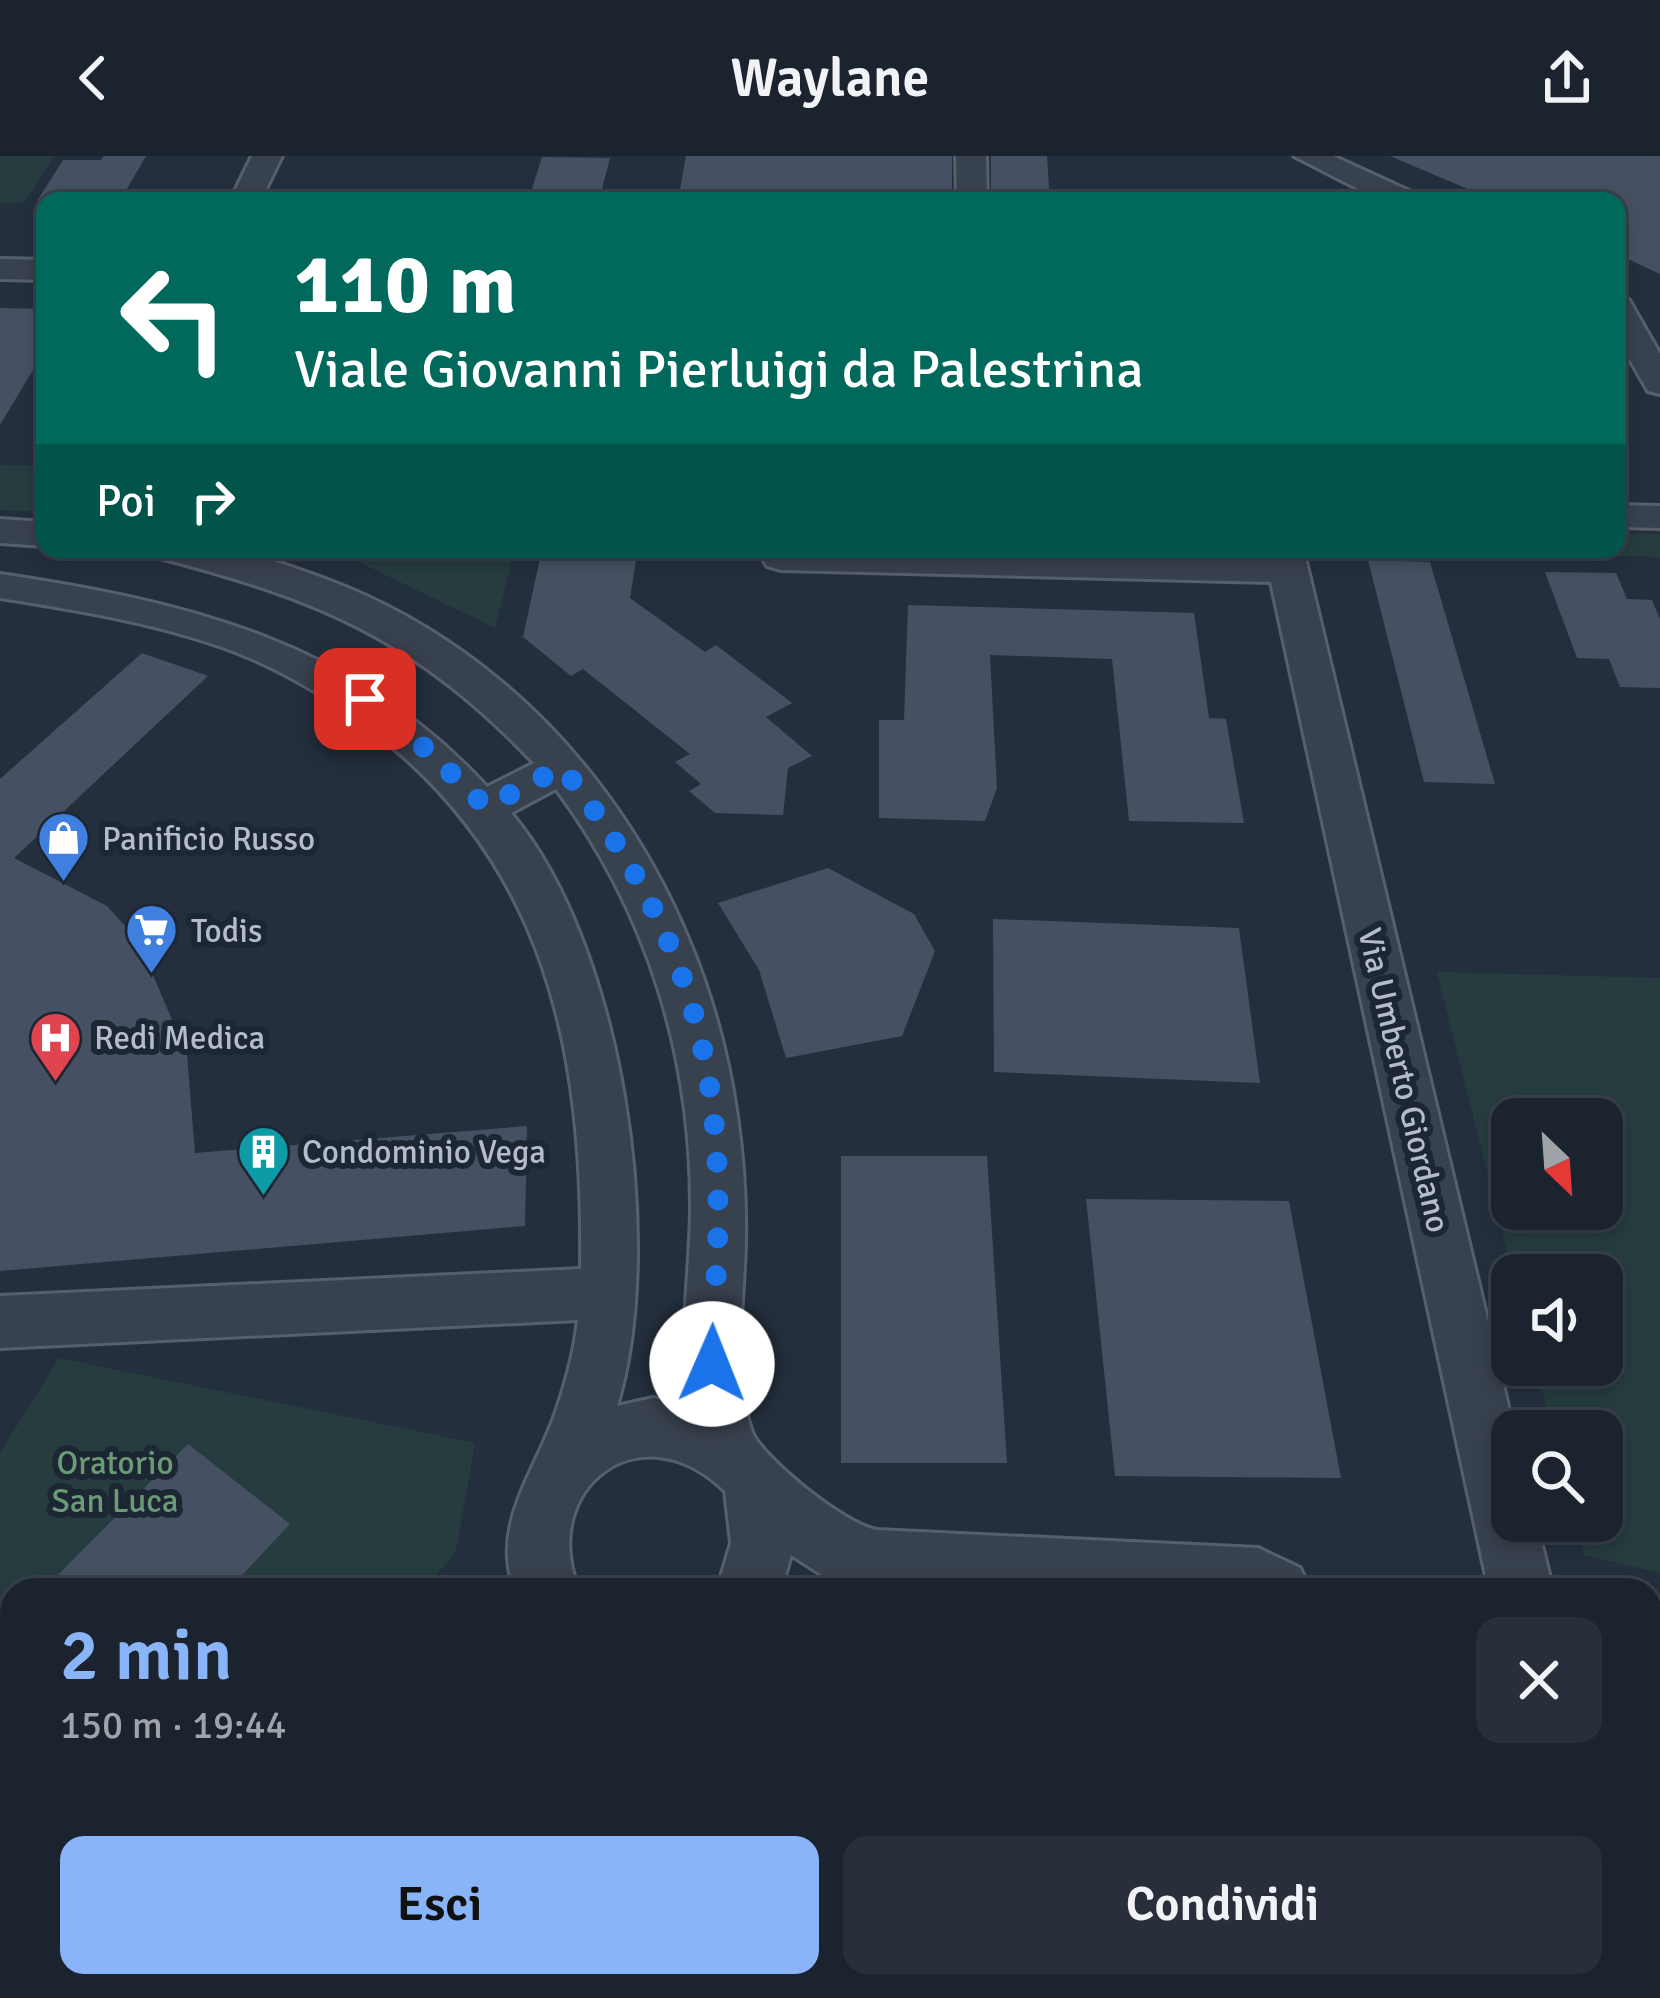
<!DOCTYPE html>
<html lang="it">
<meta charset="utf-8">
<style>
:root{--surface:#1b232e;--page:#282f3a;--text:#f1f3f6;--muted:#a0a4aa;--line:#39404a;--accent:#8ab4f8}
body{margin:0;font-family:Signika,sans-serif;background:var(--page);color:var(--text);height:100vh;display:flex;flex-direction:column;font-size:45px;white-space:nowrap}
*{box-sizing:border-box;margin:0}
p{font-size:39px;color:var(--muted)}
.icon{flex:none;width:66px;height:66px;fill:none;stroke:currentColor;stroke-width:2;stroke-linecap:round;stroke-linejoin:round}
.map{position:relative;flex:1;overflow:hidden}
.drawer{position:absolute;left:0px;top:1422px;width:1662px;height:420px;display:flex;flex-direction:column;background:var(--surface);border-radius:36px 36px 0 0;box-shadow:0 6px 18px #0003,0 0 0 3px var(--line)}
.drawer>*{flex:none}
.guide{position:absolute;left:36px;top:36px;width:1590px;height:366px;border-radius:24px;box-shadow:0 6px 18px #0003,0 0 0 3px var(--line);background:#00695c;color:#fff;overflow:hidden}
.needle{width:78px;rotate:155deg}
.tools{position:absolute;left:1491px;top:942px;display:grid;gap:24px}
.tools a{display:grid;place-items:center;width:132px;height:132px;border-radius:24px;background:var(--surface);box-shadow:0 6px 18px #0003,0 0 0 3px var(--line);font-size:60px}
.pin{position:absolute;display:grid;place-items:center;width:102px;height:102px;color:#fff;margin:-51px;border-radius:24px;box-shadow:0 6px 18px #0006}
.me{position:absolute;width:132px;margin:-66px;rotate:1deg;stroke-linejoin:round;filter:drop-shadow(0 0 9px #0008)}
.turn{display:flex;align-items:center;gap:42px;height:252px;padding:0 60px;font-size:54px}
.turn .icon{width:156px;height:156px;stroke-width:2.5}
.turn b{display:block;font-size:84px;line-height:102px}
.then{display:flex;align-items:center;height:114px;padding:0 60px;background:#0003;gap:24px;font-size:45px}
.round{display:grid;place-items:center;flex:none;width:126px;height:126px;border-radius:24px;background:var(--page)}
.head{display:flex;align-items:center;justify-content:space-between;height:204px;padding:0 60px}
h1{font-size:72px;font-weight:600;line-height:90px;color:var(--accent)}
.cta{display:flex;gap:24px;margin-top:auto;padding:24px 60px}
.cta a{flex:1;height:138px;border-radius:24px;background:var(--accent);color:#111;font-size:48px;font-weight:600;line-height:138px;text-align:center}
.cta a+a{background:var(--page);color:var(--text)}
header{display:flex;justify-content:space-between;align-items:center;height:156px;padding:0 60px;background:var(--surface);font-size:54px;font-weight:600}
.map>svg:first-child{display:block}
</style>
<header><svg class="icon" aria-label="back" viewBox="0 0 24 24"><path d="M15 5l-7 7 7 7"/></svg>Waylane<svg class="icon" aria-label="share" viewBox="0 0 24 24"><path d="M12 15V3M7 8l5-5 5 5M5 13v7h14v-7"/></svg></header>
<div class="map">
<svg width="1660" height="1842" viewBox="0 0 1660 1842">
<rect width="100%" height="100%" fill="#242f3e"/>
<path fill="#263c3f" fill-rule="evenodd" d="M 0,0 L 54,0 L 24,47 L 0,47 Z
M 0,309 L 45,310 L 45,356 L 0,354 Z
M 1617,377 L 1660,378 L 1660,401 L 1323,393 L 1617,393 Z
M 332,393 L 515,393 L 495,472 Z
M 1437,816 L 1660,822 L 1660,1417 L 1584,1399 L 1575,1365 L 1602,1365 L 1602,1275 L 1552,1275 L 1536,1209 L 1602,1209 L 1602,1119 L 1513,1119 ZM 1512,963 L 1602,963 L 1602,1053 L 1512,1053 Z
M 59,1202 L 475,1287 L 456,1395 L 424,1434 L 12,1434 L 12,1764 L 0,1773 L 0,1297 Z
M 1650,1596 L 1660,1598 L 1660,1842 L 1171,1842 L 1171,1830 L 1650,1830 Z"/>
<path fill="#455162" d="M 104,0 L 146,0 L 120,45 L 37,45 L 63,4 L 101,4 Z
M 686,0 L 952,0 L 952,43 L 678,45 Z
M 991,0 L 1047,0 L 1050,45 L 991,44 Z
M 1390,0 L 1660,0 L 1660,118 L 1617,98 L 1617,45 L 1496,45 Z
M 542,1 L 610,2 L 599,45 L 528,45 Z
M 0,152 L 45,153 L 45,194 L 0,269 Z
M 542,393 L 638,393 L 630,442 L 705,496 L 716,489 L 792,547 L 766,561 L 812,600 L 788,612 L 783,659 L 715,657 L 689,635 L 701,628 L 675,606 L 690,598 L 583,513 L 571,520 L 523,481 Z
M 1368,404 L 1430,406 L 1495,628 L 1424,626 Z
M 1545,416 L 1616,417 L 1627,443 L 1652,444 L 1660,463 L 1660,532 L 1620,531 L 1609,503 L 1577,502 Z
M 908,449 L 1194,457 L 1209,562 L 1226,563 L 1244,667 L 1129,665 L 1112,503 L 990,499 L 997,632 L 985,665 L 879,662 L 879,564 L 904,564 Z
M 142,497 L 208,520 L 14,702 L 107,750 L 138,784 L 187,899 L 195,997 L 527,970 L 525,1070 L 0,1115 L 0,623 Z
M 828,712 L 914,758 L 935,795 L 902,880 L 786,902 L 759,814 L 718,747 Z
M 993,763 L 1239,772 L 1260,927 L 994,916 Z
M 841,1000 L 987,1000 L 1007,1307 L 841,1307 Z
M 1086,1043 L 1289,1045 L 1341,1322 L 1115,1320 Z
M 188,1288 L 290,1368 L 228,1434 L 43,1434 Z"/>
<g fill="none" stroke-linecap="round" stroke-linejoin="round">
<defs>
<path id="minor" d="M 252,0 L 282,0 L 260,45 L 230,45 Z
M 956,0 L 986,0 L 987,45 L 957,45 Z
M 1294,0 L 1333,0 L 1418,39 L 1422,45 L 1382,45 Z
M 0,103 L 45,104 L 45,124 L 0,123 Z
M 1617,141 L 1629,144 L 1660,198 L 1660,238 L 1648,235 L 1617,181 Z
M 1617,349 L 1660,350 L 1660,372 L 1617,371 Z
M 0,363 L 45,366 L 45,390 L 0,387 Z
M 151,393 C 174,393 200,390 223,393 C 258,398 295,412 328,424 C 554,509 704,725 737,960 C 743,1002 746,1044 745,1086 C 744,1147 731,1217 752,1276 C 762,1302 847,1370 877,1374 L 1258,1392 L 1300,1412 L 1310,1434 L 864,1434 L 822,1419 L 791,1399 L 781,1434 L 717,1434 L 731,1387 L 725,1335 C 640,1252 537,1333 579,1434 L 515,1434 C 491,1373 532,1320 553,1264 C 565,1231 574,1198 578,1164 L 0,1192 L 0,1140 L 581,1113 C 584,897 548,706 366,570 C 323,538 273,509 222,491 C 150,466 76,454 0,442 L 0,418 C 188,446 354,486 487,631 L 534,607 C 416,483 319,443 156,401 ZM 556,633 C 648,757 692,901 691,1055 C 690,1120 679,1184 688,1249 L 653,1242 L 617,1250 C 666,1088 623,789 511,657 Z
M 770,393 L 1159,399 L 1158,393 L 1196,393 L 1198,400 L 1266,401 L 1265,393 L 1303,393 L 1514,1275 L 1512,1365 L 1536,1365 L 1553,1434 L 1489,1434 L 1271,426 L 781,414 L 767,410 L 762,402 Z
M 1650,1463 L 1660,1464 L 1660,1528 L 1650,1527 Z
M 85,1830 L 166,1830 L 161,1842 L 80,1842 Z"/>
</defs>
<use href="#minor" stroke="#565f6c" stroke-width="6"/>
<path stroke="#44595c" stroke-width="9" stroke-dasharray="12 12" stroke-linecap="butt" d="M 1650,1668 L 1660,1705"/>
<use href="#minor" fill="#38414e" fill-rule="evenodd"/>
</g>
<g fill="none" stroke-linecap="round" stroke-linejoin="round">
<path stroke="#1a73e8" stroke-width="21" stroke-dasharray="0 37.8" d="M 365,543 L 427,594 L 486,651 L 562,611 C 673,754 720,879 718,1061 C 718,1110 713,1159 712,1208"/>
</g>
<defs>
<symbol id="shop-pin" viewBox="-11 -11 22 30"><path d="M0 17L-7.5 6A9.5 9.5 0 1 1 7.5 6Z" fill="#3f7fe0" stroke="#1d2633"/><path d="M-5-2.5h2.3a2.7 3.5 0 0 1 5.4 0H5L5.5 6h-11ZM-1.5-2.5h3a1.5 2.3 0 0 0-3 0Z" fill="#fff"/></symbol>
<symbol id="supermarket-pin" viewBox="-11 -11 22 30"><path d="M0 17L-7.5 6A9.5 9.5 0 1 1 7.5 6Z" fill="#3f7fe0" stroke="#1d2633"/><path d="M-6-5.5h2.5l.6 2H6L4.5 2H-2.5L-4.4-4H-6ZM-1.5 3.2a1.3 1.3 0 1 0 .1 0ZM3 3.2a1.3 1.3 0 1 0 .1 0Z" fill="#fff"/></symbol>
<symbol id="hospital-pin" viewBox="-11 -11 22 30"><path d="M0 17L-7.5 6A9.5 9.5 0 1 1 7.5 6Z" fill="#e0444e" stroke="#1d2633"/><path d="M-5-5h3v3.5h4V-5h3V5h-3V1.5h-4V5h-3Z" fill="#fff"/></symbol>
<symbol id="building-pin" viewBox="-11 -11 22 30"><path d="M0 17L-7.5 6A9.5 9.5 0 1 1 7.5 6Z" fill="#0f9aa8" stroke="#1d2633"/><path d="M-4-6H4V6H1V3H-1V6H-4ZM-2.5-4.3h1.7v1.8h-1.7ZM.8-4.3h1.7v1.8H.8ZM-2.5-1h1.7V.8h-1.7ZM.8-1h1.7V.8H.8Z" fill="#fff"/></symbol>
</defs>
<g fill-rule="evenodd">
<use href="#shop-pin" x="34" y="652" width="59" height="81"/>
<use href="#supermarket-pin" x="122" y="744" width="59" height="81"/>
<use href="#hospital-pin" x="26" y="852" width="59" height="81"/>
<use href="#building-pin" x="234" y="966" width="59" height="81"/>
</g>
<g text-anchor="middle" stroke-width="12" stroke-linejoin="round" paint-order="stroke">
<g font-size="33" fill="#b4bcc9" stroke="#1d2633" text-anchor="start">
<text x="102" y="694">Panificio Russo</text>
<text x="191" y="786">Todis</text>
<text x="94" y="893">Redi Medica</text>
<text x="302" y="1007">Condominio Vega</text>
</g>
<g font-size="33" fill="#b4bcc9" stroke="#1d2633">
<text transform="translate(1405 924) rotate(77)" y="12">Via Umberto Giordano</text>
</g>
<g font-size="33" fill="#6b9a76" stroke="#1d2633">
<text x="115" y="1318">Oratorio<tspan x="115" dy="38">San Luca</tspan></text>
</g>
</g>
</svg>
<div class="tools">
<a><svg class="needle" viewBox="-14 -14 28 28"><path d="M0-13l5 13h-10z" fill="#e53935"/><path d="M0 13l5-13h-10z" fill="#a0a4aa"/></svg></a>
<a><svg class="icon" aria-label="sound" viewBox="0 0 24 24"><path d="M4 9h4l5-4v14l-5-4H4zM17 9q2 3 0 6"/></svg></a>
<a><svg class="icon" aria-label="search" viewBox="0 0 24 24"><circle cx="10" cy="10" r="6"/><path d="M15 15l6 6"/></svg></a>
</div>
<div class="pin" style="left:365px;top:543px;background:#d93025"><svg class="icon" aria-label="arrive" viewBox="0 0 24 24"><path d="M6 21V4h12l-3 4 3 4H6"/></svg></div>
<svg class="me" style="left:712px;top:1208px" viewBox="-20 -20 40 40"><circle r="19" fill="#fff"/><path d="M0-13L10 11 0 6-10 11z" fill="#1a73e8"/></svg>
<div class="guide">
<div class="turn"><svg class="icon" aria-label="left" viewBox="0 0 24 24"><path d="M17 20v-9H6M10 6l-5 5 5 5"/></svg><div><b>110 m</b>Viale Giovanni Pierluigi da Palestrina</div></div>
<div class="then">Poi<svg class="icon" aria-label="right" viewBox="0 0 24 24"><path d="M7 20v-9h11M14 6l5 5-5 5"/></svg></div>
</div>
<section class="drawer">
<div class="head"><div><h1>2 min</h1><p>150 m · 19:44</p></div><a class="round"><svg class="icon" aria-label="close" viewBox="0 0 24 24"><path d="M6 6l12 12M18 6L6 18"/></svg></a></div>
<div class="cta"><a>Esci</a><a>Condividi</a></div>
</section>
</div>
